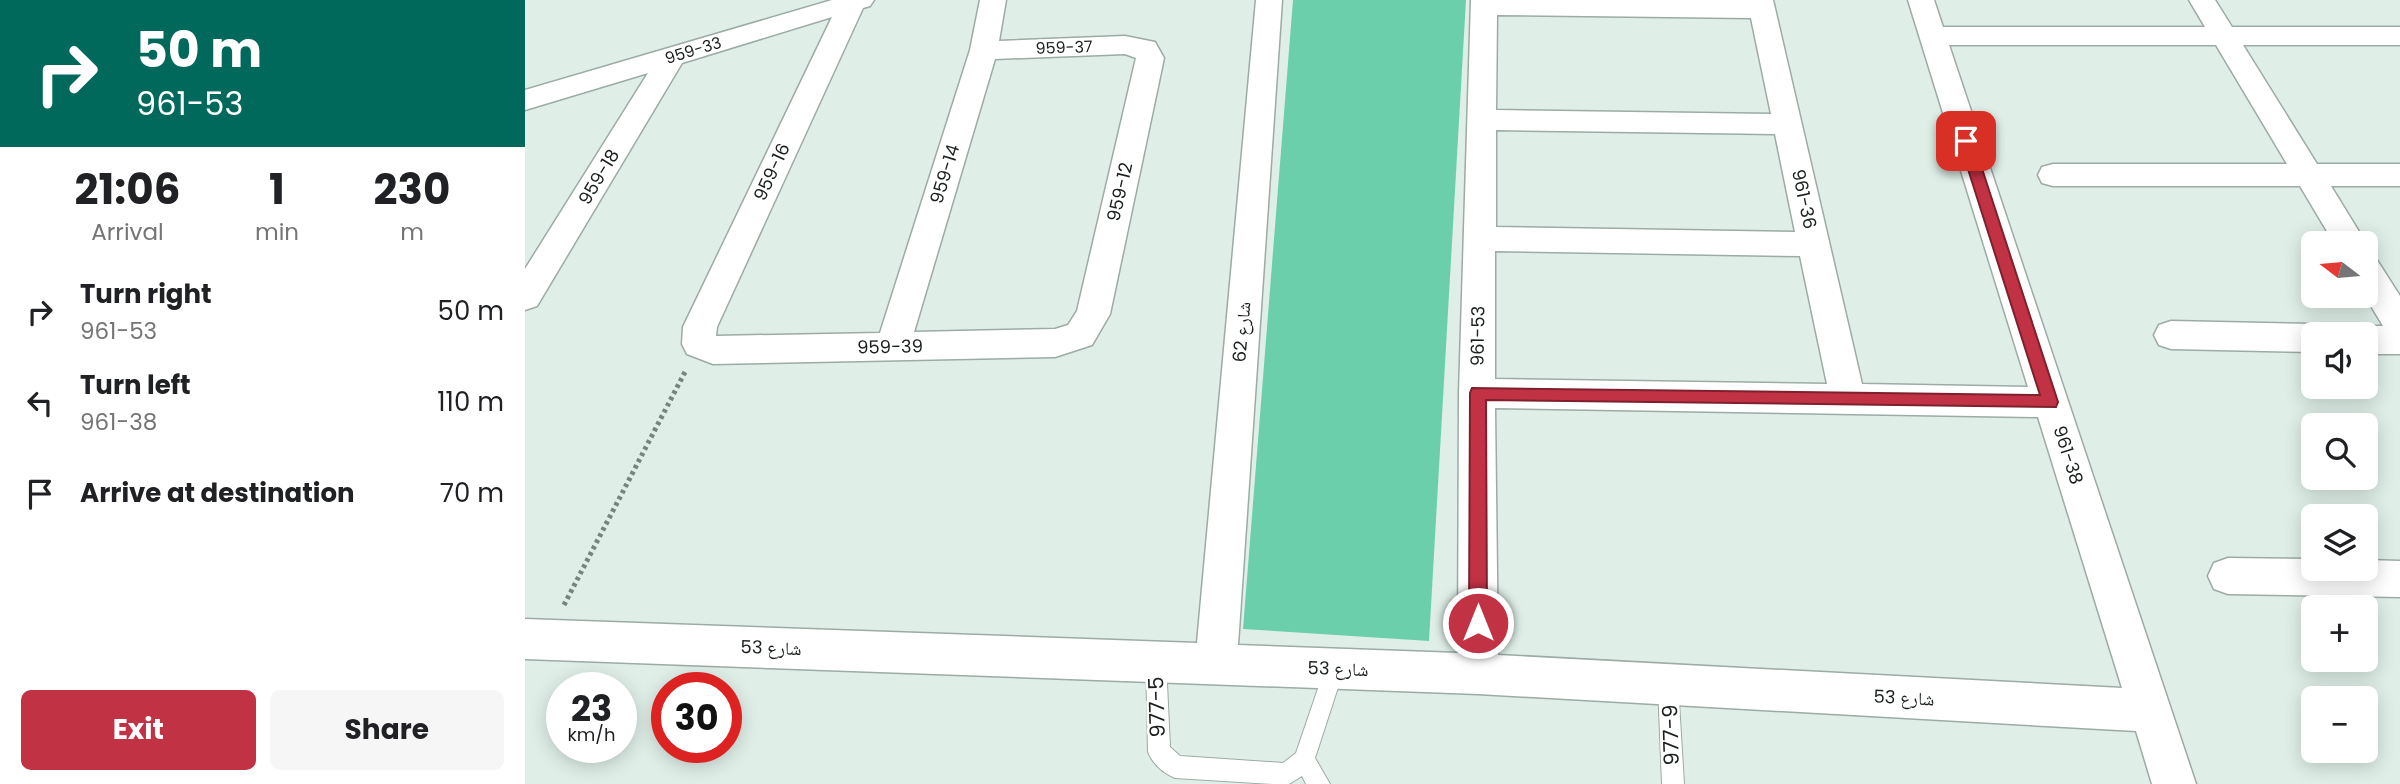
<!DOCTYPE html>
<meta charset="utf-8">
<style>
:root{--surface:#fff;--page:#f6f6f6;--text:#202124;--muted:#757577;--accent:#c23245}
body{margin:0;font-family:Poppins,"Noto Naskh Arabic",sans-serif;background:var(--page);color:var(--text);height:100vh;display:flex;flex-direction:column;font-size:26px;white-space:nowrap}
*{box-sizing:border-box;margin:0}
p{font-size:23px;color:var(--muted)}
.icon{flex:none;width:38px;height:38px;fill:none;stroke:currentColor;stroke-width:2;stroke-linecap:round;stroke-linejoin:round}
.map{position:relative;flex:1;overflow:hidden}
.sheet{display:flex;flex-direction:column;background:var(--surface);width:525px}
.sheet>*{flex:none}
.banner{background:#00695c;color:#fff;overflow:hidden}
.needle{width:46px;rotate:286deg}
.fabs{position:absolute;left:1776px;top:231px;display:grid;gap:14px}
.fabs a{display:grid;place-items:center;width:77px;height:77px;border-radius:10px;background:var(--surface);box-shadow:0 4px 18px #0003;font-size:35px}
.speed{position:absolute;left:21px;top:672px;display:flex;gap:14px;font-size:35px;font-weight:700;text-align:center}
.speed>*{display:grid;place-content:center;width:91px;height:91px;border-radius:50%;background:var(--surface);box-shadow:0 4px 18px #0003;line-height:1}
.speed small{font-size:18px;font-weight:400}
.speed .limit{border:10px solid #d22;background:#fff;color:#111}
.pin{position:absolute;display:grid;place-items:center;width:60px;height:60px;color:#fff;margin:-30px;border-radius:14px;box-shadow:0 4px 10px #0006}
.me{position:absolute;width:77px;margin:-38px;rotate:0deg;stroke-linejoin:round;filter:drop-shadow(0 0 5px #0008)}
.turn{display:flex;align-items:center;gap:24px;height:147px;padding:0 21px;font-size:32px}
.turn .icon{width:91px;height:91px;stroke-width:2.5}
.turn b{display:block;font-size:49px;line-height:60px}
.eta{display:flex;justify-content:space-evenly;align-items:center;height:119px;text-align:center}
.eta b{font-size:42px;font-weight:700;line-height:49px}
.button{display:flex;gap:14px;margin-top:auto;padding:14px 21px}
.button a{flex:1;height:80px;border-radius:10px;background:var(--accent);color:#fff;font-size:28px;font-weight:700;line-height:80px;text-align:center}
.button a+a{background:var(--page);color:var(--text)}
ul{padding:0;list-style:none}
li{display:flex;align-items:center;gap:21px;height:91px;padding:0 21px}
li div{flex:1}
li b{display:block;font-size:26px}
li em{font-style:normal}
main{display:flex;flex:1;min-height:0}
.map>svg:first-child{display:block}
</style>
<main>
<section class="sheet">
<div class="banner">
<div class="turn"><svg class="icon" aria-label="right" viewBox="0 0 24 24"><path d="M7 20v-9h11M14 6l5 5-5 5"/></svg><div><b>50 m</b>961-53</div></div>
</div>
<div class="eta">
<div><b>21:06</b><p>Arrival</p></div>
<div><b>1</b><p>min</p></div>
<div><b>230</b><p>m</p></div>
</div>
<ul>
<li><svg class="icon" aria-label="right" viewBox="0 0 24 24"><path d="M7 20v-9h11M14 6l5 5-5 5"/></svg><div><b>Turn right</b><p>961-53</p></div><em>50 m</em></li>
<li><svg class="icon" aria-label="left" viewBox="0 0 24 24"><path d="M17 20v-9H6M10 6l-5 5 5 5"/></svg><div><b>Turn left</b><p>961-38</p></div><em>110 m</em></li>
<li><svg class="icon" aria-label="arrive" viewBox="0 0 24 24"><path d="M6 21V4h12l-3 4 3 4H6"/></svg><div><b>Arrive at destination</b></div><em>70 m</em></li>
</ul>
<div class="button"><a>Exit</a><a>Share</a></div>
</section>
<div class="map">
<svg width="1875" height="784" viewBox="0 0 1875 784">
<rect width="100%" height="100%" fill="#dfefe8"/>
<path fill="#6ccfac" d="M 768,0 L 941,0 L 904,641 L 718,629 Z"/>
<g fill="none" stroke-linecap="round" stroke-linejoin="round">
<defs>
<path id="lane" d="M 631,652 L 638,655 L 641,662 L 645,747 L 655,756 L 758,763 L 771,753 L 802,662 L 809,659 L 816,662 L 819,669 L 790,758 L 805,784 L 781,784 L 777,776 L 764,784 L 748,784 L 650,778 C 638,773 628,764 623,752 L 621,662 L 624,655 Z
M 1143,675 L 1150,678 L 1153,685 L 1159,784 L 1137,784 L 1133,685 L 1136,678 Z"/>
<path id="street" d="M 307,0 L 349,0 L 345,6 L 338,8 L 192,327 L 191,336 L 355,333 L 445,50 L 455,0 L 481,0 L 474,41 L 600,36 L 630,42 L 639,58 L 585,314 L 567,345 L 530,357 L 188,364 L 162,354 L 157,344 L 158,327 L 307,17 L 157,63 L 12,306 L 0,310 L 0,269 L 123,73 L 0,110 L 0,90 ZM 600,54 L 611,58 L 552,311 L 543,325 L 530,329 L 389,332 L 470,59 Z
M 731,0 L 757,0 L 713,645 L 933,653 L 934,393 L 946,0 L 1248,0 L 1337,384 L 1503,387 L 1383,0 L 1409,0 L 1418,27 L 1680,27 L 1664,0 L 1690,0 L 1707,27 L 1875,27 L 1875,45 L 1718,45 L 1792,164 L 1875,164 L 1875,186 L 1806,186 L 1841,243 L 1809,243 L 1775,186 L 1528,186 L 1517,183 L 1513,175 L 1517,167 L 1528,164 L 1762,164 L 1691,45 L 1424,45 L 1671,784 L 1627,784 L 1611,731 L 953,694 L 0,659 L 0,619 L 672,643 ZM 972,15 L 1226,18 L 1246,114 L 971,110 ZM 971,130 L 1250,134 L 1270,232 L 971,227 ZM 970,251 L 1275,256 L 1302,384 L 970,379 ZM 970,408 L 1513,417 L 1597,688 L 973,655 Z
M 1841,257 L 1852,260 L 1875,296 L 1875,354 L 1841,354 L 1841,334 L 1827,334 L 1829,330 L 1841,326 L 1858,326 L 1840,296 Z
M 1646,321 L 1788,324 L 1800,328 L 1803,334 L 1788,334 L 1788,352 L 1646,349 L 1634,345 L 1629,335 L 1634,325 Z
M 1703,558 L 1788,559 L 1788,569 L 1841,569 L 1841,560 L 1875,561 L 1875,597 L 1703,594 L 1689,589 L 1683,576 L 1689,563 Z"/>
</defs>
<use href="#lane" stroke="#9caba5" stroke-width="2"/>
<use href="#street" stroke="#9caba5" stroke-width="3"/>
<path stroke="#78837e" stroke-width="5" stroke-dasharray="3.5 3.5" stroke-linecap="butt" d="M 39,605 L 161,370"/>
<use href="#lane" fill="#fff" fill-rule="evenodd"/>
<use href="#street" fill="#fff" fill-rule="evenodd"/>
</g>
<path fill="#c23245" stroke="#7e202d" stroke-width="2" d="M 1441,136 L 1448,141 L 1533,402 L 1531,407 L 961,400 L 962,623 L 959,629 L 953,631 L 946,629 L 944,623 L 945,393 L 947,388 L 1515,395 L 1434,141 Z"/>
<g text-anchor="middle" stroke-width="5" stroke-linejoin="round" paint-order="stroke">
<g font-size="16" fill="#1a201e" stroke="#fff">
<text transform="translate(539 47) rotate(-2)" y="6">959-37</text>
<text transform="translate(168 50) rotate(-17)" y="6">959-33</text>
</g>
<g font-size="18" fill="#1a201e" stroke="#fff">
<text transform="translate(247 172) rotate(-65)" y="6">959-16</text>
<text transform="translate(420 174) rotate(-73)" y="6">959-14</text>
<text transform="translate(74 177) rotate(-59)" y="6">959-18</text>
<text transform="translate(595 192) rotate(-77)" y="6">959-12</text>
<text transform="translate(1279 199) rotate(78)" y="6">961-36</text>
<text transform="translate(717 332) rotate(-85)" y="6">شارع 62</text>
<text transform="translate(953 336) rotate(-89)" y="6">961-53</text>
<text transform="translate(365 347) rotate(-1)" y="6">959-39</text>
<text transform="translate(1543 455) rotate(72)" y="6">961-38</text>
<text transform="translate(246 648) rotate(2)" y="6">شارع 53</text>
<text transform="translate(813 669) rotate(2)" y="6">شارع 53</text>
<text transform="translate(1379 698) rotate(3)" y="6">شارع 53</text>
</g>
<g font-size="21" fill="#1a201e" stroke="#fff">
<text transform="translate(632 707) rotate(-92)" y="7">977-5</text>
<text transform="translate(1146 735) rotate(-92)" y="7">977-9</text>
</g>
</g>
</svg>
<div class="fabs">
<a><svg class="needle" viewBox="-14 -14 28 28"><path d="M0-13l5 13h-10z" fill="#e53935"/><path d="M0 13l5-13h-10z" fill="#757577"/></svg></a>
<a><svg class="icon" aria-label="sound" viewBox="0 0 24 24"><path d="M4 9h4l5-4v14l-5-4H4zM17 9q2 3 0 6"/></svg></a>
<a><svg class="icon" aria-label="search" viewBox="0 0 24 24"><circle cx="10" cy="10" r="6"/><path d="M15 15l6 6"/></svg></a>
<a><svg class="icon" aria-label="layers" viewBox="0 0 24 24"><path d="M12 4l9 5-9 5-9-5zM3 14l9 5 9-5"/></svg></a>
<a>+</a>
<a>−</a>
</div>
<div class="speed"><div>23<small>km/h</small></div><div class="limit">30</div></div>
<div class="pin" style="left:1441px;top:141px;background:#d93025"><svg class="icon" aria-label="arrive" viewBox="0 0 24 24"><path d="M6 21V4h12l-3 4 3 4H6"/></svg></div>
<svg class="me" style="left:953px;top:623px" viewBox="-20 -20 40 40"><circle r="17" fill="#c23245" stroke="#fff" stroke-width="3"/><path d="M0-11L8 9 0 5-8 9z" fill="#fff"/></svg>
</div>
</main>
